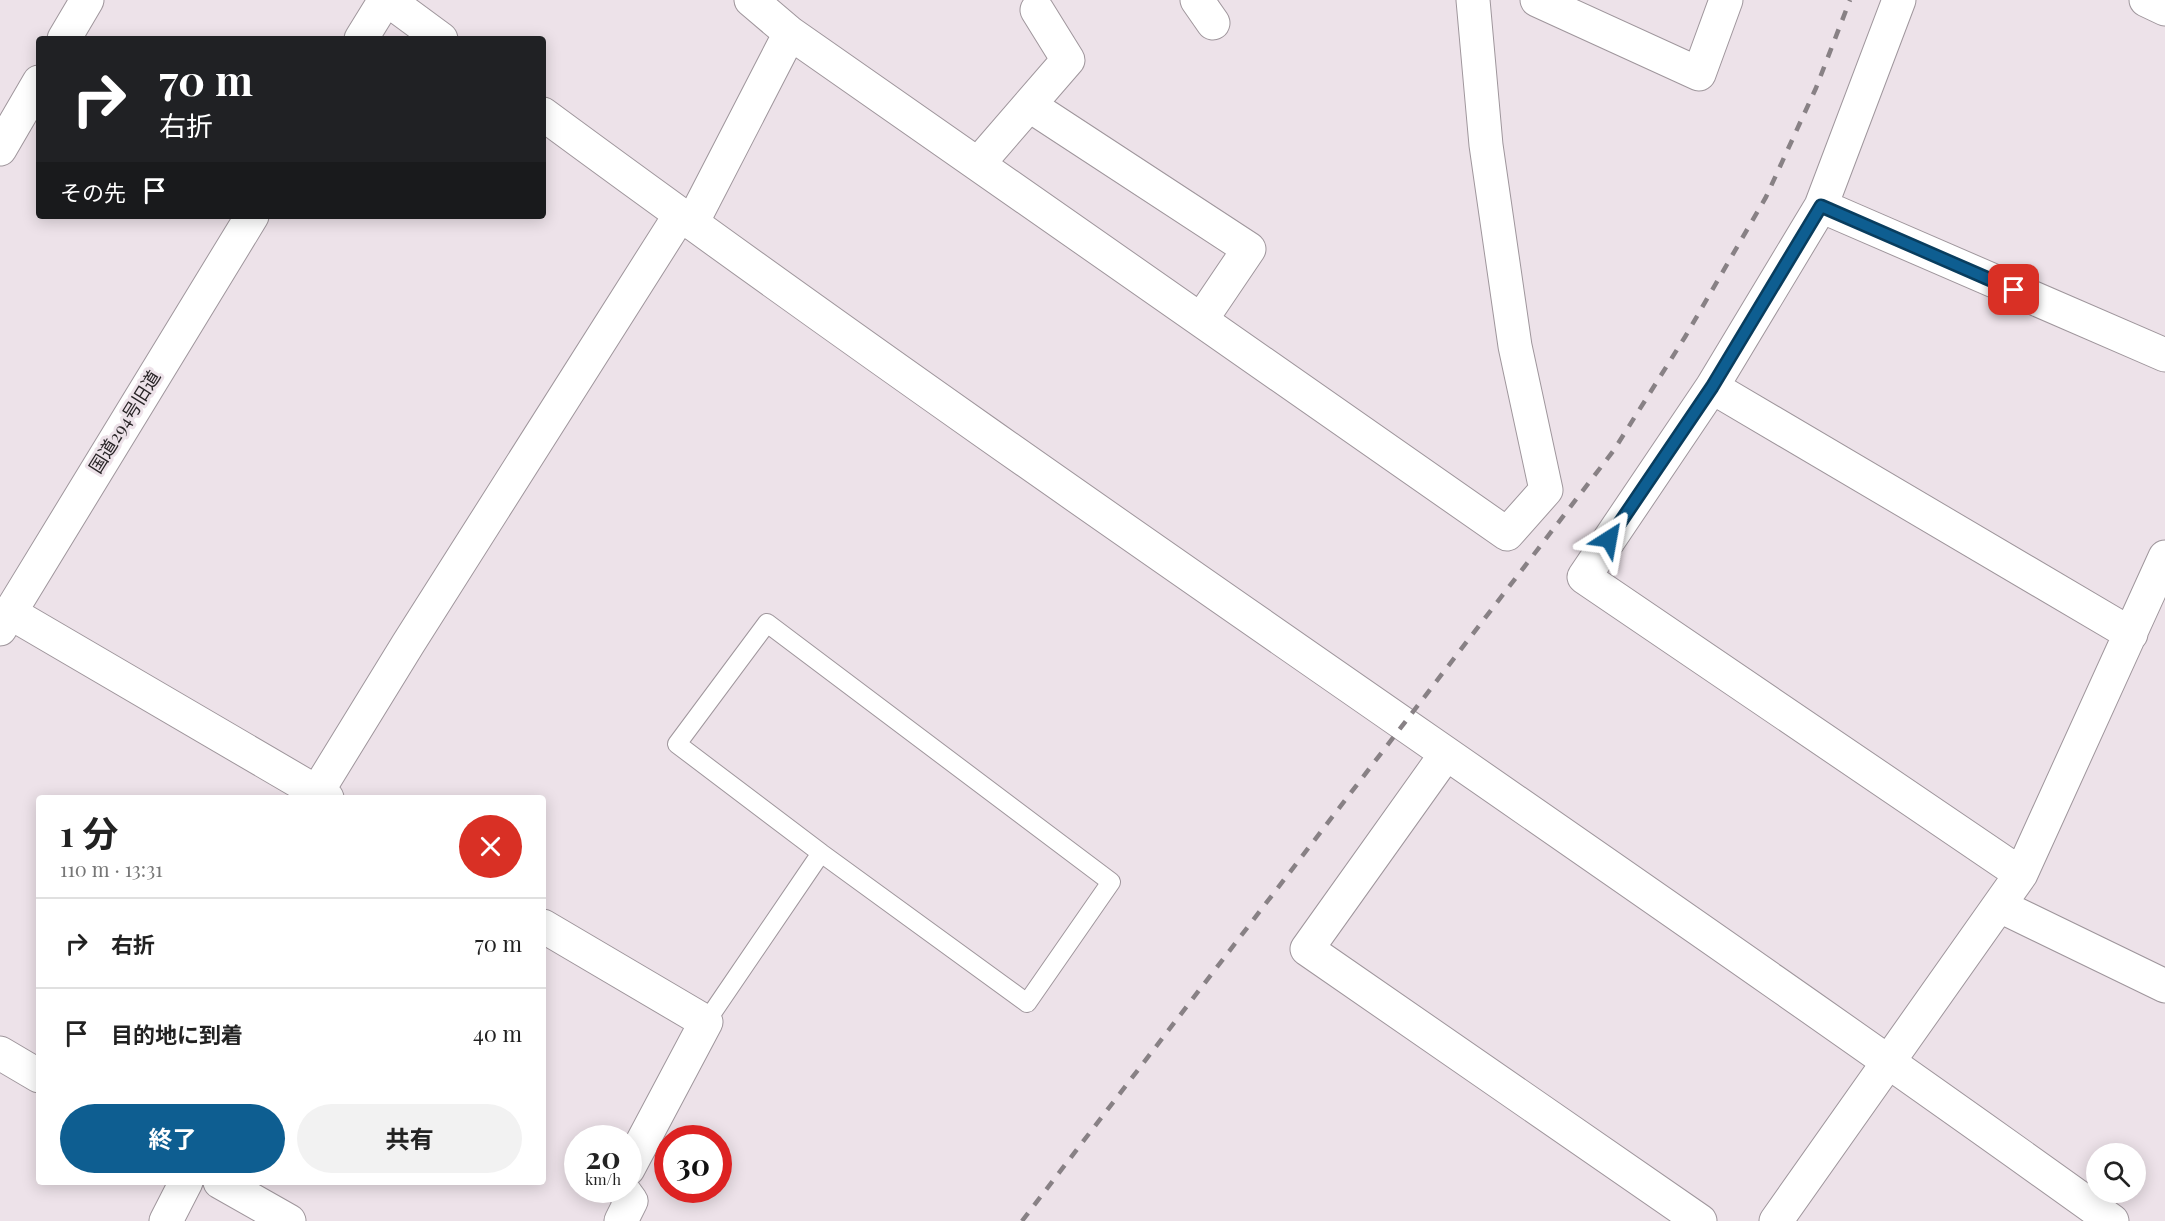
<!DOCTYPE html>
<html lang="ja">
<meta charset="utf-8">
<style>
:root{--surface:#fff;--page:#f2f2f2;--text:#222;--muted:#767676;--line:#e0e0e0;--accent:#0e5e91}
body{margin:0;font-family:"Playfair Display","Noto Sans JP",serif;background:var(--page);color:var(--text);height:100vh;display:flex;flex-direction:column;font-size:22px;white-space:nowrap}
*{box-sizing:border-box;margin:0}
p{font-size:20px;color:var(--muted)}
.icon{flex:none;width:33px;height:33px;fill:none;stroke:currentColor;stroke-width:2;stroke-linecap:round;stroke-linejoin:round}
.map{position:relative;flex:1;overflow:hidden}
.details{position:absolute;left:36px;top:795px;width:510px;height:390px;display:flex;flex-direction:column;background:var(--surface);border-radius:6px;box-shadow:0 3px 15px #0003}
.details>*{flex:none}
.hud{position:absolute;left:36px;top:36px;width:510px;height:183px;border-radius:6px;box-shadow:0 3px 15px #0003;background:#202124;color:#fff;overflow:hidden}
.tools{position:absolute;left:2086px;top:1143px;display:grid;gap:12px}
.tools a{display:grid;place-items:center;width:60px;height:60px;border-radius:50%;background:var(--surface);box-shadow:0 3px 15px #0003;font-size:30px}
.speed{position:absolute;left:564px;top:1125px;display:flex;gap:12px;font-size:30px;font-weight:700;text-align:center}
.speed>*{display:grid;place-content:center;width:78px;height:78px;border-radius:50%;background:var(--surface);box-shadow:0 3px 15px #0003;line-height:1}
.speed small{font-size:15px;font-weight:400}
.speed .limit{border:9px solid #d22;background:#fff;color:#111}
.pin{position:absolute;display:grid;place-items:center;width:51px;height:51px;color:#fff;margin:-26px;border-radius:12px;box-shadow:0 3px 9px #0006}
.me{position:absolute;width:66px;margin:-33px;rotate:34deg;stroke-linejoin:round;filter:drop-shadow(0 0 4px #0008)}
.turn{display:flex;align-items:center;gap:21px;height:126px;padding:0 24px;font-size:27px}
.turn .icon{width:78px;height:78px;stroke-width:2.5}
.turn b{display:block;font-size:42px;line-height:51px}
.then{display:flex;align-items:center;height:57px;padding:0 24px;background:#0003;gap:12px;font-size:22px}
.round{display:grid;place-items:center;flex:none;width:63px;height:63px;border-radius:32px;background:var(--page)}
.head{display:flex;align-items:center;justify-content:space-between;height:102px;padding:0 24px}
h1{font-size:36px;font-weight:700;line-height:45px}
.primary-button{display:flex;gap:12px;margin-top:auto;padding:12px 24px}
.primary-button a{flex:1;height:69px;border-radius:36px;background:var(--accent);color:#fff;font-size:24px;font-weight:700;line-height:69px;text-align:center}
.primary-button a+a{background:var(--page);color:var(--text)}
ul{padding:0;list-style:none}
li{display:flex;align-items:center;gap:18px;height:90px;padding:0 24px;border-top:2px solid var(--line)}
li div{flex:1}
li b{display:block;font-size:22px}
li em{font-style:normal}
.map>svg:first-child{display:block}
</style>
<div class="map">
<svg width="2165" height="1221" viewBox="0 0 2165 1221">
<rect width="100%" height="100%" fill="#ede2e9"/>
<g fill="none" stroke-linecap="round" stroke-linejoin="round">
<defs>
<path id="lane" d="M 706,1022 L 821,853 L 677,744 L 767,623 L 1111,882 L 1027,1003 L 821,853"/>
<path id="street" d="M 751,0 L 790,33 L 1507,534 L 1546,490 L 1515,346 L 1486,145 L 1473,0
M 1197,0 L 1213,23
M 1537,0 L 1699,74 L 1726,0
M 1899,0 L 1821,206 L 1712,387 L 1584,577 L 2021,874
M 2146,0 L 2165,9
M 64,39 L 87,0
M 1029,105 L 1249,249 L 1201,320
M 0,149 L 39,82
M 978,164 L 1068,60 L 1037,10
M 1821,206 L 2165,355
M 692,223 L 790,33
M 1712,387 L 2131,634
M 9,612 L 327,798
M 1446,754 L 1307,949 L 1700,1221
M 317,792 L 408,644 L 680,215
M 2000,906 L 2165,986
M 543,926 L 706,1022 L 628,1169
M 0,1053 L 39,1076
M 220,1182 L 289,1221
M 166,1221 L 186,1182
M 621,1221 L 631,1201 L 623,1190
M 1776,1221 L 2021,874 L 2165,557"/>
<path id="secondary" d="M 388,0 L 441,39
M 361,39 L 385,0
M 543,114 C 1058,494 1592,847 2112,1221
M 0,629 L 252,216"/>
</defs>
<use href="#lane" stroke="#9f969c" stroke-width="20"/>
<use href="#street" stroke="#9f969c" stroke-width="35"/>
<use href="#secondary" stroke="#9f969c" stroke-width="35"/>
<use href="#lane" stroke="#fff" stroke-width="18"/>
<use href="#street" stroke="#fff" stroke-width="33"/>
<use href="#secondary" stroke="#fff" stroke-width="33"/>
<path stroke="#888185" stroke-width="4.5" stroke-dasharray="10 10" stroke-linecap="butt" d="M 1022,1221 L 1614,450 L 1685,337 L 1766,197 L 1816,88 L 1850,0"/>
</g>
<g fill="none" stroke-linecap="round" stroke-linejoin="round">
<defs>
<path id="route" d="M 1609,539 L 1712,387 L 1821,206 L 2014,290"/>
</defs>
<use href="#route" stroke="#093d5e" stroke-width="15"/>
<use href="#route" stroke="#0e5e91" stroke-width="10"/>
</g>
<g text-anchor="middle" stroke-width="6" stroke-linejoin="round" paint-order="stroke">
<g font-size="18" fill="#282426" stroke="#ede2e9">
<text transform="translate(125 422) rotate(-58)" y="6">国道294号旧道</text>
</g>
</g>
</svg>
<div class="tools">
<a><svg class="icon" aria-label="search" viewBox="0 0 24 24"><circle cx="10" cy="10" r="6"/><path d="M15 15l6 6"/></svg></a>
</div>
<div class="speed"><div>20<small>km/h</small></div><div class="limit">30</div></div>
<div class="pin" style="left:2014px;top:290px;background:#d93025"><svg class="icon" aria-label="arrive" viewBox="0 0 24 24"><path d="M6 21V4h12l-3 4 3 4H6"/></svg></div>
<svg class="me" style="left:1609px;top:539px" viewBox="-20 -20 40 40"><path d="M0-17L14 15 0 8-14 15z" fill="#0e5e91" stroke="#fff" stroke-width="4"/></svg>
<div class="hud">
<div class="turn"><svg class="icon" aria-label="right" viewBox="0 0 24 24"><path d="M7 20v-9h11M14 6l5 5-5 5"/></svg><div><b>70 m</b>右折</div></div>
<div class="then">その先<svg class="icon" aria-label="arrive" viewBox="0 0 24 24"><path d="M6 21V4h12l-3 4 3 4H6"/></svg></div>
</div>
<section class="details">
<div class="head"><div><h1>1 分</h1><p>110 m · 13:31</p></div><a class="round" style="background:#d93025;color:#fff"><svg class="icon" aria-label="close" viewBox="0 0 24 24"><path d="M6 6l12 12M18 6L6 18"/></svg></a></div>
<ul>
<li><svg class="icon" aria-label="right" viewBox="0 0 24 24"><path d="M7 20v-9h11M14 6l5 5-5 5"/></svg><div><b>右折</b></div><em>70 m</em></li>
<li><svg class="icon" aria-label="arrive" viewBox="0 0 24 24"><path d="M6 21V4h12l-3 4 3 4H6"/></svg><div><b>目的地に到着</b></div><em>40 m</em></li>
</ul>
<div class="primary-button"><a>終了</a><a>共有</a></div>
</section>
</div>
